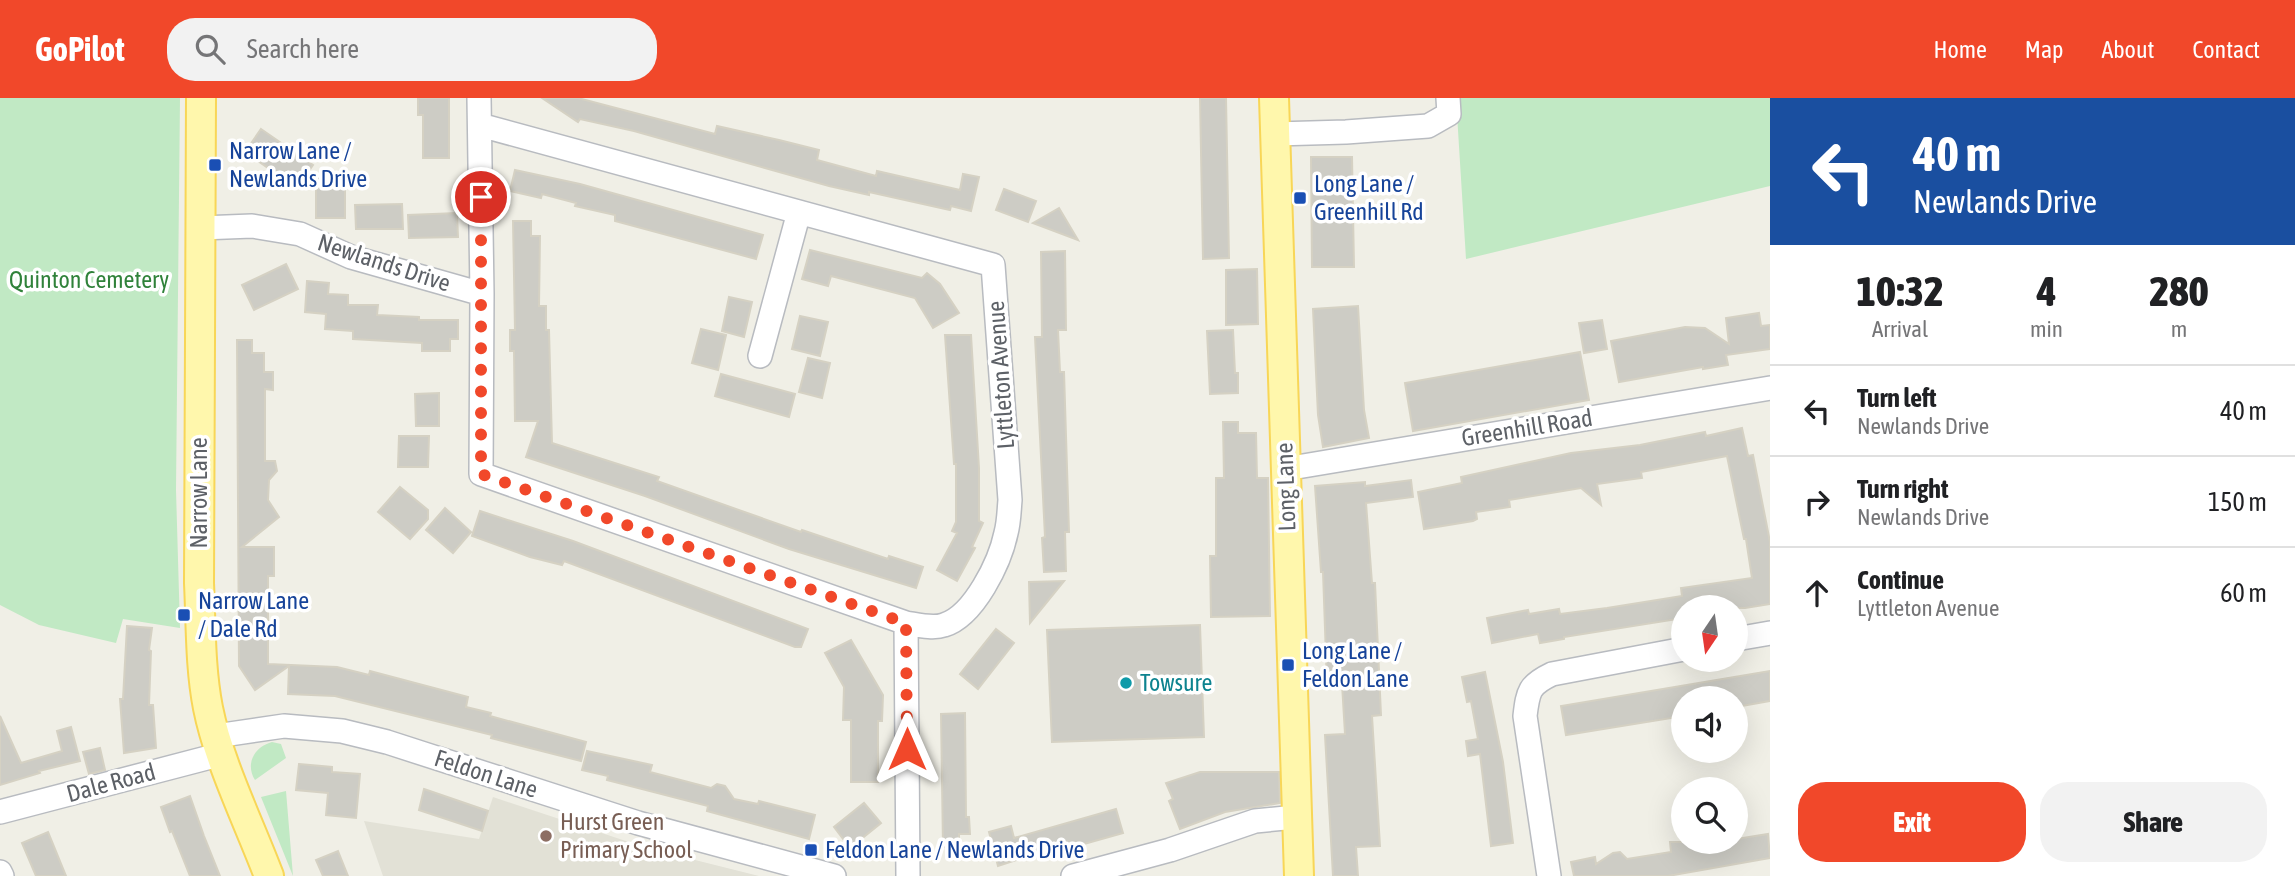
<!DOCTYPE html>
<style>
:root{--surface:#fff;--page:#f2f2f2;--text:#202124;--muted:#757577;--line:#e0e0e0;--accent:#f1482a}
body{margin:0;font-family:"Asap Condensed",sans-serif;background:var(--page);color:var(--text);height:100vh;display:flex;flex-direction:column;font-size:26px;white-space:nowrap}
*{box-sizing:border-box;margin:0}
p{font-size:23px;color:var(--muted)}
.icon{flex:none;width:38px;height:38px;fill:none;stroke:currentColor;stroke-width:2;stroke-linecap:round;stroke-linejoin:round}
.map{position:relative;flex:1;overflow:hidden}
.drawer{display:flex;flex-direction:column;background:var(--surface);width:525px}
.drawer>*{flex:none}
.guide{background:#1a4fa0;color:#fff;overflow:hidden}
.needle{width:46px;rotate:193deg}
.fabs{position:absolute;left:1671px;top:497px;display:grid;gap:14px}
.fabs a{display:grid;place-items:center;width:77px;height:77px;border-radius:50%;background:var(--surface);box-shadow:0 7px 28px #0002;font-size:35px}
.pin{position:absolute;display:grid;place-items:center;width:60px;height:60px;color:#fff;margin:-30px;border:4px solid #fff;border-radius:50%;box-shadow:0 2px 7px #0007}
.me{position:absolute;width:77px;margin:-38px;rotate:0deg;stroke-linejoin:round;filter:drop-shadow(0 0 5px #0008)}
.turn{display:flex;align-items:center;gap:24px;height:147px;padding:0 28px;font-size:32px}
.turn .icon{width:91px;height:91px;stroke-width:2.5}
.turn b{display:block;font-size:49px;line-height:60px}
.eta{display:flex;justify-content:space-evenly;align-items:center;height:119px;text-align:center}
.eta b{font-size:42px;font-weight:800;line-height:49px}
.action{display:flex;gap:14px;margin-top:auto;padding:14px 28px}
.action a{flex:1;height:80px;border-radius:28px;background:var(--accent);color:#fff;font-size:28px;font-weight:800;line-height:80px;text-align:center}
.action a+a{background:var(--page);color:var(--text)}
ul{padding:0;list-style:none}
li{display:flex;align-items:center;gap:21px;height:91px;padding:0 28px;border-top:2px solid var(--line)}
li div{flex:1}
li b{display:block;font-size:26px}
li em{font-style:normal}
header{display:flex;align-items:center;gap:42px;box-sizing:border-box;height:98px;padding:0 35px;background:var(--accent);color:#fff}
header strong{font-size:33px}
nav{display:flex;gap:38px;margin-inline-start:auto;font-size:24px}
.search{width:490px;height:63px;background:var(--page);display:flex;align-items:center;gap:18px;box-sizing:border-box;padding:0 24px;border-radius:28px;color:var(--muted);font-size:26px}
main{display:flex;flex:1;min-height:0}
.map>svg:first-child{display:block}
</style>
<header>
<strong>GoPilot</strong>
<div class="search"><svg class="icon" aria-label="search" viewBox="0 0 24 24"><circle cx="10" cy="10" r="6"/><path d="M15 15l6 6"/></svg>Search here</div>
<nav><a>Home</a><a>Map</a><a>About</a><a>Contact</a></nav>
</header>
<main>
<div class="map">
<svg width="1770" height="778" viewBox="0 0 1770 778">
<rect width="100%" height="100%" fill="#f0efe6"/>
<path fill="#e2e1d6" d="M 493,699 L 647,750 L 759,778 L 383,778 L 364,723 L 479,741 Z"/>
<path fill="#c1e9c4" d="M 0,0 L 180,0 L 176,392 L 180,530 L 123,521 L 116,545 L 39,527 L 0,507 Z
M 1456,0 L 1770,0 L 1770,88 L 1466,161 Z
M 272,644 L 281,646 L 286,660 L 255,682 C 245,666 254,649 272,644 Z
M 286,693 L 293,778 L 261,699 Z"/>
<path fill="#cdccc5" stroke="#d5d1c3" stroke-width="2" d="M 418,0 L 449,0 L 449,60 L 423,60 L 423,17 L 418,17 Z
M 542,0 L 578,0 L 715,36 L 717,28 L 779,42 L 819,52 L 817,62 L 876,78 L 877,73 L 960,92 L 963,76 L 979,79 L 971,113 L 951,108 L 950,112 L 869,94 L 869,97 L 829,88 L 634,33 L 580,21 L 578,24 Z
M 1200,0 L 1226,0 L 1229,160 L 1203,161 Z
M 261,31 L 313,67 L 297,90 L 245,54 Z
M 1311,59 L 1352,59 L 1354,169 L 1312,169 Z
M 515,72 L 580,86 L 763,137 L 756,161 L 615,123 L 615,117 L 575,108 L 576,105 L 542,96 L 541,100 L 510,93 Z
M 316,79 L 345,79 L 345,120 L 316,120 Z
M 1004,91 L 1036,103 L 1028,124 L 996,112 Z
M 402,106 L 403,131 L 356,131 L 355,107 Z
M 1059,110 L 1078,142 L 1033,125 Z
M 457,115 L 458,139 L 409,140 L 408,117 Z
M 513,123 L 531,123 L 531,138 L 540,138 L 539,208 L 546,208 L 546,232 L 549,232 L 552,345 L 659,379 L 657,383 L 801,434 L 802,432 L 888,461 L 889,458 L 923,469 L 916,490 L 789,451 L 645,398 L 526,359 L 538,323 L 515,323 L 514,253 L 510,253 L 510,232 L 515,232 Z
M 810,152 L 922,180 L 927,175 L 940,186 L 959,215 L 933,230 L 915,200 L 831,178 L 828,188 L 802,181 Z
M 1065,153 L 1066,232 L 1058,232 L 1060,274 L 1064,274 L 1069,434 L 1065,434 L 1066,473 L 1044,474 L 1042,440 L 1045,439 L 1035,239 L 1042,239 L 1041,154 Z
M 286,166 L 298,191 L 254,212 L 242,187 Z
M 1257,171 L 1258,226 L 1226,227 L 1226,172 Z
M 307,183 L 329,185 L 328,196 L 348,197 L 348,207 L 378,207 L 377,217 L 419,219 L 419,222 L 458,222 L 458,241 L 450,241 L 450,253 L 422,253 L 422,245 L 353,241 L 353,233 L 325,231 L 326,216 L 305,214 Z
M 729,199 L 752,204 L 744,239 L 722,233 Z
M 1358,208 L 1364,312 L 1369,340 L 1323,349 L 1318,317 L 1313,211 Z
M 1759,215 L 1761,228 L 1770,227 L 1770,251 L 1726,257 L 1728,267 L 1703,271 L 1703,269 L 1619,284 L 1611,243 L 1685,229 L 1705,230 L 1729,246 L 1726,220 Z
M 800,218 L 828,224 L 820,258 L 792,251 Z
M 1602,222 L 1607,251 L 1584,255 L 1579,225 Z
M 701,231 L 726,237 L 718,272 L 692,265 Z
M 1233,232 L 1235,275 L 1238,275 L 1238,295 L 1210,296 L 1207,233 Z
M 945,237 L 971,237 L 979,370 L 979,423 L 983,425 L 972,449 L 975,450 L 957,483 L 937,472 L 957,435 L 952,433 L 956,424 L 956,366 L 954,366 Z
M 237,242 L 252,242 L 252,255 L 264,255 L 264,274 L 273,274 L 273,292 L 265,291 L 265,363 L 275,363 L 277,373 L 269,382 L 268,402 L 279,419 L 242,449 L 274,449 L 274,478 L 268,478 L 268,566 L 337,569 L 369,577 L 370,573 L 468,599 L 466,609 L 491,615 L 490,618 L 586,644 L 581,663 L 491,640 L 492,637 L 335,598 L 288,596 L 289,568 L 255,592 L 239,568 Z
M 1580,254 L 1589,302 L 1413,333 L 1405,285 Z
M 808,260 L 830,265 L 822,300 L 799,294 Z
M 721,276 L 795,296 L 789,319 L 715,298 Z
M 439,295 L 439,328 L 416,328 L 415,296 Z
M 1223,324 L 1238,324 L 1238,335 L 1256,335 L 1257,380 L 1268,380 L 1270,518 L 1211,519 L 1210,458 L 1216,458 L 1216,380 L 1224,380 Z
M 1742,330 L 1748,358 L 1753,357 L 1770,444 L 1770,506 L 1745,510 L 1684,509 L 1684,520 L 1564,539 L 1564,541 L 1540,545 L 1538,536 L 1492,545 L 1487,520 L 1528,512 L 1529,516 L 1559,511 L 1560,516 L 1607,510 L 1682,498 L 1681,490 L 1752,480 L 1746,441 L 1744,441 L 1727,358 L 1641,374 L 1642,380 L 1597,386 L 1601,407 L 1581,390 L 1509,402 L 1510,409 L 1476,414 L 1477,421 L 1473,423 L 1424,431 L 1418,394 L 1462,385 L 1461,379 L 1571,355 L 1640,347 L 1705,334 L 1706,338 Z
M 399,338 L 429,338 L 428,369 L 398,369 Z
M 1411,382 L 1413,399 L 1366,405 L 1372,485 L 1375,485 L 1381,617 L 1372,618 L 1380,748 L 1356,749 L 1358,778 L 1333,778 L 1325,637 L 1345,636 L 1342,586 L 1327,587 L 1323,474 L 1321,474 L 1315,388 L 1365,384 L 1365,388 Z
M 400,389 L 428,412 L 428,421 L 410,441 L 378,414 Z
M 445,410 L 471,434 L 453,455 L 426,432 Z
M 480,413 L 573,443 L 808,531 L 801,549 L 795,549 L 564,463 L 562,467 L 530,459 L 472,438 Z
M 1064,483 L 1030,525 L 1029,484 Z
M 1200,527 L 1204,639 L 1052,644 L 1047,532 Z
M 127,528 L 152,530 L 149,552 L 151,553 L 149,607 L 153,607 L 156,650 L 124,655 L 120,601 L 123,601 Z
M 996,531 L 1014,545 L 978,591 L 960,576 Z
M 851,542 L 883,597 L 882,623 L 878,623 L 878,684 L 851,684 L 851,622 L 843,622 L 844,589 L 825,555 Z
M 1770,573 L 1770,603 L 1736,609 L 1736,600 L 1684,600 L 1684,618 L 1566,637 L 1561,608 Z
M 1485,574 L 1503,664 L 1513,745 L 1491,748 L 1480,656 L 1468,658 L 1466,643 L 1478,641 L 1471,603 L 1467,604 L 1462,579 Z
M 965,615 L 966,719 L 969,719 L 970,736 L 959,736 L 959,748 L 943,749 L 941,616 Z
M 0,618 L 21,665 L 62,653 L 57,633 L 71,629 L 80,663 L 39,673 L 40,675 L 0,687 Z
M 100,650 L 105,672 L 89,676 L 83,654 Z
M 587,653 L 652,667 L 650,674 L 711,690 L 717,686 L 725,688 L 734,701 L 758,706 L 759,703 L 815,717 L 809,741 L 707,713 L 708,708 L 607,682 L 608,678 L 582,672 Z
M 299,666 L 332,669 L 332,674 L 360,676 L 356,720 L 326,717 L 328,695 L 296,692 Z
M 1200,674 L 1279,674 L 1280,705 L 1225,714 L 1180,731 L 1169,703 L 1173,701 L 1166,685 Z
M 424,691 L 488,713 L 482,733 L 419,712 Z
M 190,698 L 204,738 L 220,778 L 190,778 L 172,733 L 170,734 L 161,709 Z
M 864,705 L 881,725 L 850,750 L 834,729 Z
M 1116,711 L 1123,735 L 1027,762 L 1026,759 L 998,768 L 989,734 L 1011,728 L 1014,740 Z
M 48,734 L 66,778 L 36,778 L 22,745 Z
M 1768,736 L 1770,760 L 1668,778 L 1574,778 L 1571,764 L 1595,759 L 1596,766 L 1613,755 L 1620,754 L 1627,761 L 1671,754 L 1670,744 L 1736,744 L 1736,741 Z
M 338,753 L 348,778 L 323,778 L 316,762 Z"/>
<g fill="none" stroke-linecap="round" stroke-linejoin="round">
<defs>
<path id="minor" d="M 479,0 L 482,196
M 480,27 L 993,167 L 1010,402 C 1009,413 1009,424 1006,435 C 1000,464 974,518 944,527 C 933,531 918,527 906,525
M 1275,36 L 1346,34 L 1428,28 L 1449,16 L 1448,0
M 201,130 L 252,128 L 300,136 L 351,159 L 482,196 L 481,376 L 906,525 L 908,778
M 760,258 L 799,114
M 1285,371 L 1770,290
M 1736,541 L 1770,535
M 216,638 L 284,628 L 342,633 L 387,644 L 638,725 L 834,778
M 0,714 L 222,656
M 0,774 L 2,778
M 1073,778 L 1170,752 L 1255,723 L 1296,719
M 1549,778 L 1525,618 C 1528,593 1529,587 1552,576 L 1684,551"/>
<path id="major" d="M 201,0 L 199,485 C 201,526 200,569 208,610 C 219,665 249,725 269,778
M 1274,0 L 1299,778"/>
</defs>
<use href="#minor" stroke="#b8bbc0" stroke-width="26"/>
<use href="#major" stroke="#f8d657" stroke-width="32"/>
<use href="#minor" stroke="#fff" stroke-width="23"/>
<use href="#major" stroke="#fff7ac" stroke-width="28"/>
</g>
<g fill="none" stroke-linecap="round" stroke-linejoin="round">
<path stroke="#f1482a" stroke-width="12" stroke-dasharray="0 21.6" d="M 481,99 L 481,376 L 906,525 L 907,651"/>
</g>
<g fill="#1a4fb4" stroke="#fff" stroke-width="2.5">
<rect x="208" y="60" width="14" height="14" rx="3.5"/>
<rect x="1293" y="93" width="14" height="14" rx="3.5"/>
<rect x="177" y="510" width="14" height="14" rx="3.5"/>
<rect x="1281" y="560" width="14" height="14" rx="3.5"/>
<rect x="804" y="745" width="14" height="14" rx="3.5"/>
</g>
<circle fill="#0f9aa8" stroke="#fff" stroke-width="2.5" cx="1126" cy="585" r="7"/>
<circle fill="#8d6e63" stroke="#fff" stroke-width="2.5" cx="546" cy="738" r="7"/>
<g text-anchor="middle" stroke-width="7" stroke-linejoin="round" paint-order="stroke">
<g font-size="24" fill="#164399" stroke="#fff" text-anchor="start">
<text x="229" y="61">Narrow Lane /<tspan x="229" dy="28">Newlands Drive</tspan></text>
<text x="1314" y="94">Long Lane /<tspan x="1314" dy="28">Greenhill Rd</tspan></text>
<text x="198" y="511">Narrow Lane<tspan x="198" dy="28">/ Dale Rd</tspan></text>
<text x="1302" y="561">Long Lane /<tspan x="1302" dy="28">Feldon Lane</tspan></text>
<text x="825" y="760">Feldon Lane / Newlands Drive</text>
</g>
<g font-size="24" fill="#5d6167" stroke="#fff">
<text transform="translate(384 165) rotate(18)" y="8">Newlands Drive</text>
<text transform="translate(1001 277) rotate(-94)" y="8">Lyttleton Avenue</text>
<text transform="translate(1527 330) rotate(-9)" y="8">Greenhill Road</text>
<text transform="translate(1286 389) rotate(-92)" y="8">Long Lane</text>
<text transform="translate(199 395) rotate(-90)" y="8">Narrow Lane</text>
<text transform="translate(486 676) rotate(18)" y="8">Feldon Lane</text>
<text transform="translate(111 685) rotate(-15)" y="8">Dale Road</text>
</g>
<g font-size="24" fill="#30823a" stroke="#fff">
<text x="89" y="190">Quinton Cemetery</text>
</g>
<g font-size="24" fill="#0d838f" stroke="#fff" text-anchor="start">
<text x="1140" y="593">Towsure</text>
</g>
<g font-size="24" fill="#785e54" stroke="#fff" text-anchor="start">
<text x="560" y="732">Hurst Green<tspan x="560" dy="28">Primary School</tspan></text>
</g>
</g>
</svg>
<div class="fabs">
<a><svg class="needle" viewBox="-14 -14 28 28"><path d="M0-13l5 13h-10z" fill="#e53935"/><path d="M0 13l5-13h-10z" fill="#757577"/></svg></a>
<a><svg class="icon" aria-label="sound" viewBox="0 0 24 24"><path d="M4 9h4l5-4v14l-5-4H4zM17 9q2 3 0 6"/></svg></a>
<a><svg class="icon" aria-label="search" viewBox="0 0 24 24"><circle cx="10" cy="10" r="6"/><path d="M15 15l6 6"/></svg></a>
</div>
<div class="pin" style="left:481px;top:99px;background:#d93025"><svg class="icon" aria-label="arrive" viewBox="0 0 24 24"><path d="M6 21V4h12l-3 4 3 4H6"/></svg></div>
<svg class="me" style="left:907px;top:651px" viewBox="-20 -20 40 40"><path d="M0-17L14 15 0 8-14 15z" fill="#f1482a" stroke="#fff" stroke-width="4"/></svg>
</div>
<section class="drawer">
<div class="guide">
<div class="turn"><svg class="icon" aria-label="left" viewBox="0 0 24 24"><path d="M17 20v-9H6M10 6l-5 5 5 5"/></svg><div><b>40 m</b>Newlands Drive</div></div>
</div>
<div class="eta">
<div><b>10:32</b><p>Arrival</p></div>
<div><b>4</b><p>min</p></div>
<div><b>280</b><p>m</p></div>
</div>
<ul>
<li><svg class="icon" aria-label="left" viewBox="0 0 24 24"><path d="M17 20v-9H6M10 6l-5 5 5 5"/></svg><div><b>Turn left</b><p>Newlands Drive</p></div><em>40 m</em></li>
<li><svg class="icon" aria-label="right" viewBox="0 0 24 24"><path d="M7 20v-9h11M14 6l5 5-5 5"/></svg><div><b>Turn right</b><p>Newlands Drive</p></div><em>150 m</em></li>
<li><svg class="icon" aria-label="ahead" viewBox="0 0 24 24"><path d="M12 20V5M6 11l6-6 6 6"/></svg><div><b>Continue</b><p>Lyttleton Avenue</p></div><em>60 m</em></li>
</ul>
<div class="action"><a>Exit</a><a>Share</a></div>
</section>
</main>
